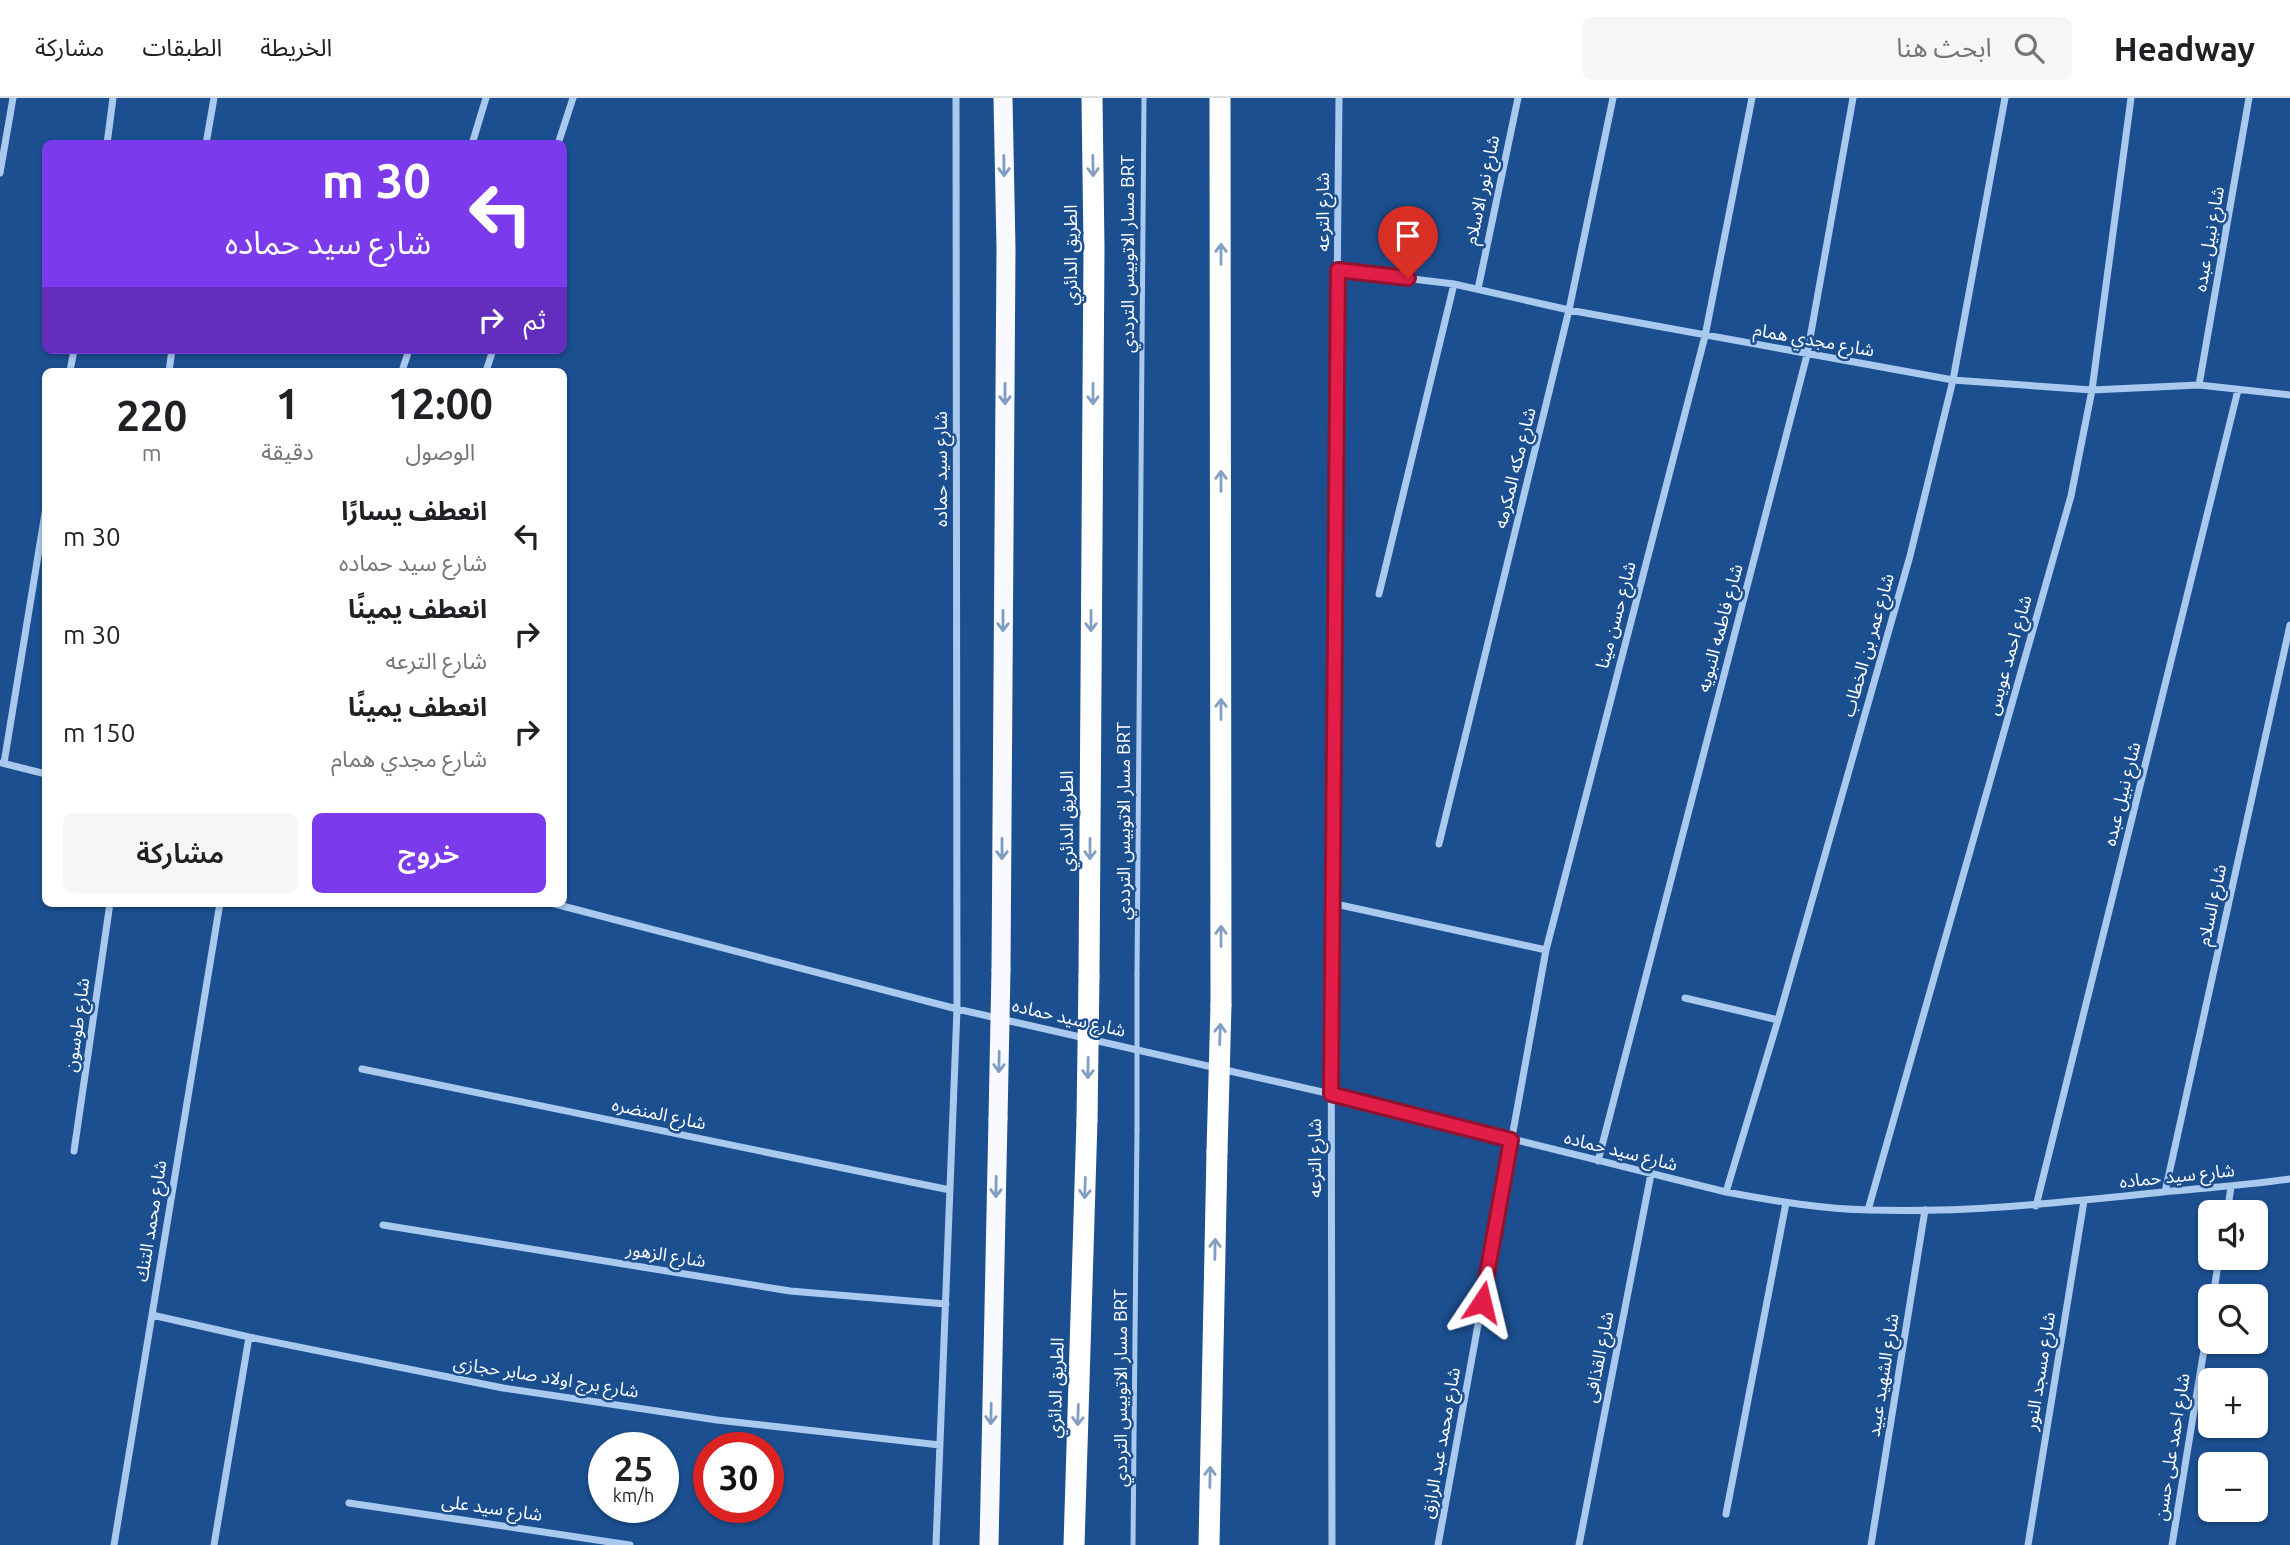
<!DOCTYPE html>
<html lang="ar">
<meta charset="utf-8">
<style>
:root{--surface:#fff;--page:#f6f6f6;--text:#202124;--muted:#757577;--line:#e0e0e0;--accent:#7c3aed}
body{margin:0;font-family:Ubuntu,"Noto Sans Arabic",sans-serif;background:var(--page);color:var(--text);direction:rtl;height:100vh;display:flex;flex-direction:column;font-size:26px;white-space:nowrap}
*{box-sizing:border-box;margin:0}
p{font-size:23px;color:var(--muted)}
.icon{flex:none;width:38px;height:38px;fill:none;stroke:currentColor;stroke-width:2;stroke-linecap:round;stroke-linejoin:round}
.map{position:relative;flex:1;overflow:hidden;direction:ltr}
.side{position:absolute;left:42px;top:270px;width:525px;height:539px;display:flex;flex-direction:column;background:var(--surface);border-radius:10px;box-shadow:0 2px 5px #0004;direction:rtl}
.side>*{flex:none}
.guide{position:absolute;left:42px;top:42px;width:525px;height:214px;border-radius:10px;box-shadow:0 2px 5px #0004;direction:rtl;background:#7c3aed;color:#fff;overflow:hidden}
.buttons{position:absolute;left:2198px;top:1102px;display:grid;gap:14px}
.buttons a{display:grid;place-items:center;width:70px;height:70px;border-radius:10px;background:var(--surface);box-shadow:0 2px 5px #0004;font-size:35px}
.speed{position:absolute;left:588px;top:1334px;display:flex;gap:14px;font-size:35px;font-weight:700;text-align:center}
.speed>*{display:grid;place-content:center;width:91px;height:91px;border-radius:50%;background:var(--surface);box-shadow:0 2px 5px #0004;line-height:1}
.speed small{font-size:18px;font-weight:400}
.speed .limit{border:10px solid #d22;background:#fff;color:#111}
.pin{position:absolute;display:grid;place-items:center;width:60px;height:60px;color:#fff;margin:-72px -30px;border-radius:50% 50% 50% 0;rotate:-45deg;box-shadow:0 0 7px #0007}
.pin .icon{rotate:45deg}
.me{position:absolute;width:77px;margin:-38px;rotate:10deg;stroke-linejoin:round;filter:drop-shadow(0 0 5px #0008)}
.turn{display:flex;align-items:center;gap:24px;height:147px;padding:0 21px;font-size:32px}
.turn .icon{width:91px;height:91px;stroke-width:2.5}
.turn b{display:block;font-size:49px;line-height:60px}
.then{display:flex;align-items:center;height:66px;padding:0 21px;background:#0003;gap:14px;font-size:26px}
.eta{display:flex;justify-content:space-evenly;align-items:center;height:119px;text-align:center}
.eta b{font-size:42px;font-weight:600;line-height:49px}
.button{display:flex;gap:14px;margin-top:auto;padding:14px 21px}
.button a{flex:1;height:80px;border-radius:10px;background:var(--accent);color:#fff;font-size:28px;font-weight:600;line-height:80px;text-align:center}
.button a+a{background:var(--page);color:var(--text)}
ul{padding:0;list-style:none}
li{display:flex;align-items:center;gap:21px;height:98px;padding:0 21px}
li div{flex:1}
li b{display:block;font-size:26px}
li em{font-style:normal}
header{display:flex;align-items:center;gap:42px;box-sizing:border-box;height:98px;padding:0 35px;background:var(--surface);border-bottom:2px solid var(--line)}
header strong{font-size:33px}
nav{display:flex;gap:38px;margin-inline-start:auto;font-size:24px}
.search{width:490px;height:63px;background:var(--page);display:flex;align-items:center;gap:18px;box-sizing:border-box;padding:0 24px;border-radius:10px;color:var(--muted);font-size:26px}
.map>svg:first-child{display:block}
</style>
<header>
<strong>Headway</strong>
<div class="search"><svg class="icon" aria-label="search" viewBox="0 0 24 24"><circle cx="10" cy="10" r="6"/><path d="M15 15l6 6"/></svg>ابحث هنا</div>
<nav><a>الخريطة</a><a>الطبقات</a><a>مشاركة</a></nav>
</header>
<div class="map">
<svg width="2290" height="1447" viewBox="0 0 2290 1447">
<rect width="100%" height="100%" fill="#1b4f8f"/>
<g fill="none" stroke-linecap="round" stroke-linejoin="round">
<path stroke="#a9c9ee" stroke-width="5" d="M 1137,877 L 1144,0
M 1133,1447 L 1137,1031"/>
<path stroke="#a9c9ee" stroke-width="7" d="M 107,46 L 113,0
M 206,46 L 214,0
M 472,46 L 486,0
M 558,46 L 573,0
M 0,75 L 13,0
M 1338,172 L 1454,186 L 1569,212 L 1953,282 L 2092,292 L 2199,287 L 2290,297
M 1478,191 L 1518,0
M 70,273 L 74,252
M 169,273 L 172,252
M 402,273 L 409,252
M 486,273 L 493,252
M 2199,287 L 2249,0
M 1379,496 L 1454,186
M 2,665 L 46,676
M 4,665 L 46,409
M 1439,746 L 1569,212 L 1613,0
M 551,805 L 957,911 L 1331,996 L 1726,1094 C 1774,1103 1822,1111 1870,1112 C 1968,1115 2065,1104 2163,1094 C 2205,1090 2247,1087 2290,1081
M 1331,805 L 1546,852
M 1685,900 L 1778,922
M 362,971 L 950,1092
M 74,1053 L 110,805
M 1598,1063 L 1807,257 L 1853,0
M 1726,1094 L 1778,922 L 1910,458 L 1953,282 L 2005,0
M 2165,1094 L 2290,527
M 2036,1108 L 2238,292
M 1868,1112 L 2071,398 L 2092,292 L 2131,0
M 2227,1115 L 2231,1089
M 383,1127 L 790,1193 L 946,1206
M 2213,1199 L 2219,1160
M 152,1217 L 249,1239 L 503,1290 L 717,1322 L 940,1347
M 349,1405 L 630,1447
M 1726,1416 L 1786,1105
M 114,1447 L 220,805
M 214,1447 L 249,1239
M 936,1447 L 957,911 L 956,0
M 1332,1447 L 1331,805 L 1339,0
M 1438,1447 L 1546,852 L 1705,238 L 1752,0
M 1579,1447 L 1651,1076
M 1871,1447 L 1925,1112
M 2028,1447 L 2084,1103
M 2172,1447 L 2210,1215"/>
<path stroke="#f8faff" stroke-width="19" d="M 1001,872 L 1006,150 L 1003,0
M 989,1447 L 998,1021"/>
<path stroke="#fff" stroke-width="21" d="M 1220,0 L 1221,907
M 1089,878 L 1094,150 L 1092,0
M 1074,1447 L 1087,1022
M 1209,1447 L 1217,1054"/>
<path stroke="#a9c9ee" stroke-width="5" d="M 1137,1031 L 1137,877"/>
<path stroke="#f8faff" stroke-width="19" d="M 998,1021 L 1001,872"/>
<path stroke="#fff" stroke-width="21" d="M 1087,1022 L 1089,878
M 1217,1054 L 1221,907"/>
</g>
<defs><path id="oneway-shaft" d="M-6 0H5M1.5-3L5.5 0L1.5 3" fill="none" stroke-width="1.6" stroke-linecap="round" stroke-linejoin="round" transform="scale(1.75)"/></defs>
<g stroke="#7e9cc1">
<use href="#oneway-shaft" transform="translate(1004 68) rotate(89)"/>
<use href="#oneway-shaft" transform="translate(1005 296) rotate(90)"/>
<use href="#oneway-shaft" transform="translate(1003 523) rotate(90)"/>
<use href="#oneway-shaft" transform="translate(1002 751) rotate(90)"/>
<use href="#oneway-shaft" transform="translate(999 964) rotate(91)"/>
<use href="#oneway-shaft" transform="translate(996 1089) rotate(91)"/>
<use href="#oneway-shaft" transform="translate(991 1316) rotate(91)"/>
</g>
<g stroke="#829ec1">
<use href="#oneway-shaft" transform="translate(1093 68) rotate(89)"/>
<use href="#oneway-shaft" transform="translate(1221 156) rotate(-90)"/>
<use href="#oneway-shaft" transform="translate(1093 296) rotate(90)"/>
<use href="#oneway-shaft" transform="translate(1221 383) rotate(-90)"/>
<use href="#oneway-shaft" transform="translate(1091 523) rotate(90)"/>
<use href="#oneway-shaft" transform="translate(1221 611) rotate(-90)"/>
<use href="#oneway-shaft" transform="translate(1090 751) rotate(90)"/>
<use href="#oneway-shaft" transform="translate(1221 838) rotate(-90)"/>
<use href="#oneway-shaft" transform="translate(1220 936) rotate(-88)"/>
<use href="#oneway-shaft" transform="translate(1088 970) rotate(91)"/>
<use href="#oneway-shaft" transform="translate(1085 1090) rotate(92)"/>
<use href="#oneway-shaft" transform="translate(1215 1151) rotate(-89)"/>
<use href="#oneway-shaft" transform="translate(1078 1317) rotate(92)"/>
<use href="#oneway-shaft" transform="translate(1210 1379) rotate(-89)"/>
</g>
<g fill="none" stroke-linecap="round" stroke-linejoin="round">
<defs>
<path id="route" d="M 1408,180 L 1338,172 L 1331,996 L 1511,1042 L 1482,1204"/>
</defs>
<use href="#route" stroke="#92132f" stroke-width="18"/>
<use href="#route" stroke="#e11d48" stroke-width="12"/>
</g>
<g text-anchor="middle" stroke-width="5" stroke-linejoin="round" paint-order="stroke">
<g font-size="18" fill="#fff" stroke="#1b4f8f">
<text transform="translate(1482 92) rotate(-78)" y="6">شارع نور الاسلام</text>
<text transform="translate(1323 114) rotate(-90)" y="6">شارع الترعه</text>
<text transform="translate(2209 141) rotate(-80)" y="6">شارع نبيل عبده</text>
<text transform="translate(1128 156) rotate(-90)" y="6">مسار الاتوبيس الترددي BRT</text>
<text transform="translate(1071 157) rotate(-90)" y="6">الطريق الدائري</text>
<text transform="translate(1814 242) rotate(10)" y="6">شارع مجدي همام</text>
<text transform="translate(1515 370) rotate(-76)" y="6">شارع مكه المكرمه</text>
<text transform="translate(941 371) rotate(-90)" y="6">شارع سيد حماده</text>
<text transform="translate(1616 517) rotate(-75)" y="6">شارع حسن مينا</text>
<text transform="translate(1720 530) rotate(-75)" y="6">شارع فاطمه النبويه</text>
<text transform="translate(1868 547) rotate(-74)" y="6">شارع عمر بن الخطاب</text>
<text transform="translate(2009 557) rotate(-74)" y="6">شارع احمد عويس</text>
<text transform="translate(2122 696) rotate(-76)" y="6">شارع نبيل عبده</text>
<text transform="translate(1067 723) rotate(-90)" y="6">الطريق الدائري</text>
<text transform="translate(1124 723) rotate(-90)" y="6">مسار الاتوبيس الترددي BRT</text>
<text transform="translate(2212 807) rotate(-78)" y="6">شارع السلام</text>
<text transform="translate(1069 920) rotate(13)" y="6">شارع سيد حماده</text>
<text transform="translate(77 927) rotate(-82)" y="6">شارع طوسون</text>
<text transform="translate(659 1016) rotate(12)" y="6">شارع المنضره</text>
<text transform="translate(1621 1053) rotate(14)" y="6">شارع سيد حماده</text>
<text transform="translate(1315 1060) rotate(-90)" y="6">شارع الترعه</text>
<text transform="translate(2177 1078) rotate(-6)" y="6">شارع سيد حماده</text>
<text transform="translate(151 1123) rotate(-81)" y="6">شارع محمد التنك</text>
<text transform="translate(666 1157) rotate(9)" y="6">شارع الزهور</text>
<text transform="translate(1599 1259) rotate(-79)" y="6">شارع القذافى</text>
<text transform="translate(2040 1273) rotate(-81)" y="6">شارع مسجد النور</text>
<text transform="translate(1883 1277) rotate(-81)" y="6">شارع الشهيد عبيد</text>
<text transform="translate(546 1279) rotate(9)" y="6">شارع برج اولاد صابر حجازى</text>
<text transform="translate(1056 1290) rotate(-88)" y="6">الطريق الدائري</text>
<text transform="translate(1121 1290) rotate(-90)" y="6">مسار الاتوبيس الترددي BRT</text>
<text transform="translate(1441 1345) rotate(-80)" y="6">شارع محمد عبد الرازق</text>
<text transform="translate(2172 1349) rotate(-81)" y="6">شارع احمد على حسن</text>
<text transform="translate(492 1410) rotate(8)" y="6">شارع سيد على</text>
</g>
</g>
</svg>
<div class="buttons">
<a><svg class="icon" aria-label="sound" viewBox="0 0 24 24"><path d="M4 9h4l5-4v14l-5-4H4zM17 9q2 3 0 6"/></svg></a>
<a><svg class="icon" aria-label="search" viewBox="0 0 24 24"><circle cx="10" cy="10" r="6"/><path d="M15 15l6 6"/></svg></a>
<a>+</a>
<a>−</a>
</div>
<div class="speed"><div>25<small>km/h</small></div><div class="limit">30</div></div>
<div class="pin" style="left:1408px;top:180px;background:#d93025"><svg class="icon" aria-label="arrive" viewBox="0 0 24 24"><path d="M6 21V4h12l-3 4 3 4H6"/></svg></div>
<svg class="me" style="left:1482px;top:1204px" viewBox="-20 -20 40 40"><path d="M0-17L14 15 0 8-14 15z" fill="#e11d48" stroke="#fff" stroke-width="4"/></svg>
<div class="guide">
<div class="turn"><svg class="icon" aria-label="left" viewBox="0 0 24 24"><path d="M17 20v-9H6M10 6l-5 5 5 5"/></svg><div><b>30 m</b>شارع سيد حماده</div></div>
<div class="then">ثم<svg class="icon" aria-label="right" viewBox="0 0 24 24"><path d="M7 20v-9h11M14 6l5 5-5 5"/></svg></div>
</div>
<section class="side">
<div class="eta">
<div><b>12:00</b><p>الوصول</p></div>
<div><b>1</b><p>دقيقة</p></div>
<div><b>220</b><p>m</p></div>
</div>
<ul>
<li><svg class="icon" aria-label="left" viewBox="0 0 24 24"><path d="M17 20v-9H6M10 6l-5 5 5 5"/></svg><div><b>انعطف يسارًا</b><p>شارع سيد حماده</p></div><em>30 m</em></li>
<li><svg class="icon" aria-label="right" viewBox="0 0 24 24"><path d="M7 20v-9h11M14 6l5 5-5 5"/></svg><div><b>انعطف يمينًا</b><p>شارع الترعه</p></div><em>30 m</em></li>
<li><svg class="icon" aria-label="right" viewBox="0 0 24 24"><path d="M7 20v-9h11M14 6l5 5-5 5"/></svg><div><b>انعطف يمينًا</b><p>شارع مجدي همام</p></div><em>150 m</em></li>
</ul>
<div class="button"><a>خروج</a><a>مشاركة</a></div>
</section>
</div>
